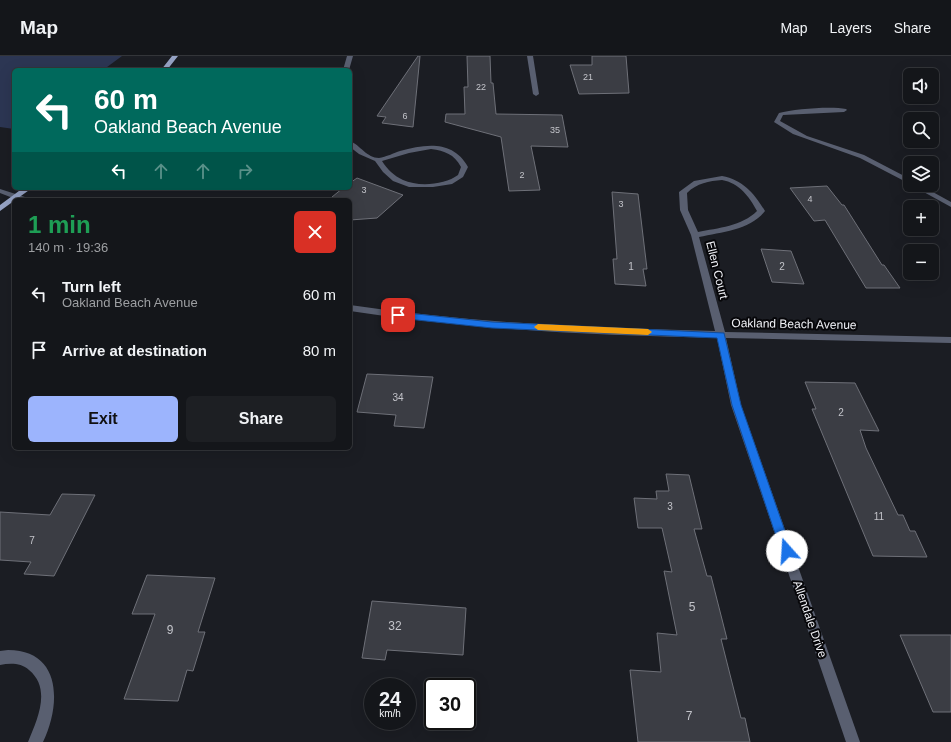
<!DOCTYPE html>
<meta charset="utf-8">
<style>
:root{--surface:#14161a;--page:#1d1f23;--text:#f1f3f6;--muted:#9d9fa2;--line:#333539;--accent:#9cb4fd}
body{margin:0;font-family:Arial,sans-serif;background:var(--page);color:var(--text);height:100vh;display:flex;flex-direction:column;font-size:15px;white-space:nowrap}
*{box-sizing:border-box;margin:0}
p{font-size:13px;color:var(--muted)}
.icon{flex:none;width:22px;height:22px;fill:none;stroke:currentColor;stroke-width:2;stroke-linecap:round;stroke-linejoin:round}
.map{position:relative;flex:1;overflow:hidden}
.panel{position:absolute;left:12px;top:142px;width:340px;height:252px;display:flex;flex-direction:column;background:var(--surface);border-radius:6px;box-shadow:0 4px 16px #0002,0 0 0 1px var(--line)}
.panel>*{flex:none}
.banner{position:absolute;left:12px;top:12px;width:340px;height:122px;border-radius:6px;box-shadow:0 4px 16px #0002,0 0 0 1px var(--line);background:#00695c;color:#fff;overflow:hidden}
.controls{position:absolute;left:903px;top:12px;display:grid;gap:8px}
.controls a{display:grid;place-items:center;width:36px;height:36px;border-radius:6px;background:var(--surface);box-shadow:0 4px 16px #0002,0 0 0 1px var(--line);font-size:20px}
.speed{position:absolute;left:364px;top:622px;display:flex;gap:8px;font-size:20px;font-weight:700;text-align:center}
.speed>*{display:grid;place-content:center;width:52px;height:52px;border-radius:50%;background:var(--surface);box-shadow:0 4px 16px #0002,0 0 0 1px var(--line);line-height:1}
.speed small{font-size:10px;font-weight:400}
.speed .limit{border:2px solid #111;border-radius:6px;background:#fff;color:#111}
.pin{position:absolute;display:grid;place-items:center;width:34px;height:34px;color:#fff;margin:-17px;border-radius:8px;box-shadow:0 2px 6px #0006}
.me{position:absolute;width:44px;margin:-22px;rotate:341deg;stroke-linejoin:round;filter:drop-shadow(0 0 3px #0008)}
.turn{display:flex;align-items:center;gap:14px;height:84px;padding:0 16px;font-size:18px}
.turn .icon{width:52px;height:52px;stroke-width:2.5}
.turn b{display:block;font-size:28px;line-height:34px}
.lanes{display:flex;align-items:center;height:38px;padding:0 16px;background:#0003;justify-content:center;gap:20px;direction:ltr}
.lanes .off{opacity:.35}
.round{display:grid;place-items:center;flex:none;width:42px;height:42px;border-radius:6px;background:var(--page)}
.summary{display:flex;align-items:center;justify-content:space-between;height:68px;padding:0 16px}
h1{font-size:24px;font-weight:600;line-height:30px;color:#1e9e55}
.primary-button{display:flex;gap:8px;margin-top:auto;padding:8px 16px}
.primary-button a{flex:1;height:46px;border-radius:6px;background:var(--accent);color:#111;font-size:16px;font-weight:600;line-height:46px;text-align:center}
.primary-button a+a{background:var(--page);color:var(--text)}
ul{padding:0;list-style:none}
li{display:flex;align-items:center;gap:12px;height:56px;padding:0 16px}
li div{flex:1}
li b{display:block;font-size:15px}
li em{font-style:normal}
header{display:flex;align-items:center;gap:24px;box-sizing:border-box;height:56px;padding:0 20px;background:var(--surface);border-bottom:1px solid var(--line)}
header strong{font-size:19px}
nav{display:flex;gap:22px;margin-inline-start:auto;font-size:14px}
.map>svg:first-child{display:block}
</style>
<header>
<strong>Map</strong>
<nav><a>Map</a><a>Layers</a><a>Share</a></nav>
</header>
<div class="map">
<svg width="951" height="686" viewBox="0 0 951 686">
<rect width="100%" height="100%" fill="#1b1d23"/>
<path fill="#2c3653" d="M 0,0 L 122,0 L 103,14 L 14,14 L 14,73 L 0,71 Z"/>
<path fill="#3b3d44" stroke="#6e7078" d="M 418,0 L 420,0 L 413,71 L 382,67 L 386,61 L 377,60 Z
M 467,0 L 490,0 L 491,27 L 493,27 L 496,58 L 562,59 L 568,91 L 531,90 L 540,134 L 509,135 L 501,81 L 445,66 L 446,58 L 465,58 L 464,31 L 468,31 Z
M 592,0 L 626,0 L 629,37 L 579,38 L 570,9 L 592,9 Z
M 357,122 L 403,139 L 377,162 L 350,164 L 350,144 L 339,144 L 332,141 L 343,132 L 350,132 L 350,127 Z
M 827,130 L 842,149 L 844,149 L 882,209 L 884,209 L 900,232 L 866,232 L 825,164 L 814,165 L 790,132 Z
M 612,136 L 638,138 L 647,213 L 643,213 L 646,230 L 615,228 L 613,203 L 617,203 Z
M 761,193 L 791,195 L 804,228 L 772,226 Z
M 367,318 L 433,321 L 424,372 L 394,370 L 396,359 L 357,356 Z
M 805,326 L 855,327 L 879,375 L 860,374 L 866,392 L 898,459 L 903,459 L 910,475 L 915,475 L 927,501 L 873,500 L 812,353 L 816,353 Z
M 666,418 L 689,419 L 702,473 L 694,473 L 707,520 L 711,520 L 727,583 L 721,583 L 741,662 L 745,662 L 750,686 L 638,686 L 630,614 L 661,616 L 657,577 L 677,579 L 664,515 L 672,516 L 662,472 L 638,472 L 634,442 L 657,443 L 656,435 L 669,435 Z
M 62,438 L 95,439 L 54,520 L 24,518 L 31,506 L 0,504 L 0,456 L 50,459 Z
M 147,519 L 215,522 L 198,576 L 205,576 L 193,615 L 187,614 L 178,645 L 124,643 L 155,558 L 132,558 Z
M 372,545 L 466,552 L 463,599 L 387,594 L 385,604 L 362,602 Z
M 900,579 L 951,579 L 951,656 L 933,656 Z"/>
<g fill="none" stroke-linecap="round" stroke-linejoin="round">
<path fill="#595f70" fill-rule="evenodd" d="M 347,0 L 353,0 L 349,14 L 343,14 Z
M 527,0 L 533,0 L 539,38 L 536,40 L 533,38 Z
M 846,53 L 847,54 L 844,56 L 783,59 L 780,65 L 807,80 L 864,99 L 910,123 L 910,128 L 860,102 L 793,78 L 774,66 L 779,57 C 794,53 831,50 846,53 Z
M 350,85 C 360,89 367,102 379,102 C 386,101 394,97 400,95 C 426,88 453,84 468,111 L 463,121 L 452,128 L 433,131 L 409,131 L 393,125 L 383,116 L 375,105 L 359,98 L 350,91 ZM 431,93 C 445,95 454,98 461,111 L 458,119 C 445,129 418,131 403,124 C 394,120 387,113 382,105 L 409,97 Z
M 722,120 C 743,124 754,137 765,155 C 750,174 722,176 699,181 L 725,276 L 951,281 L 951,287 L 726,282 L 741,349 L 860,686 L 846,686 L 731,349 L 717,282 C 594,279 472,274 350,255 L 350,249 C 471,267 593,272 715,275 L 691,179 L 680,154 L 679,136 L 694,125 ZM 722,124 C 739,127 749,140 757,155 C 742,170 718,172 698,176 L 688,154 L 687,137 C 697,127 709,125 722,124 Z
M 911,129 L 920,129 L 951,146 L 951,151 Z
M 0,133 L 28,142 L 29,144 L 18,144 L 0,137 Z
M 8,594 C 62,594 61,649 43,686 L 28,686 C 37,664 52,633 29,614 C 21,607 11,607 0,609 L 0,595 Z"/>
<path fill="#95a2c4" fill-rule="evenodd" d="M 172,0 L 178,0 L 167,14 L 161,14 Z
M 23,132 L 32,132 L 0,155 L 0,149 Z"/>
</g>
<path fill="#1a73e8" stroke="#114b97" d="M 398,256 L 492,266 L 724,277 L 741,349 L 792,495 L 791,499 L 787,501 L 783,499 L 781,495 L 732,349 L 717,282 L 492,272 L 398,262 L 394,259 Z"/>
<path fill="#f59e0b" d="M 538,268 L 648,273 L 652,276 L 648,279 L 538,274 L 534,271 Z"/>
<g text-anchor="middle" stroke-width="4" stroke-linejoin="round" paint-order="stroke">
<g font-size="9" fill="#c3c4ca">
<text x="588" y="24">21</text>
<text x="481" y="34">22</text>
<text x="405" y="63">6</text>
<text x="555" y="77">35</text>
<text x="522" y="122">2</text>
<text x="364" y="137">3</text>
<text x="810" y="146">4</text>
<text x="621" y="151">3</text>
</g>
<g font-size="10" fill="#c3c4ca">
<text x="631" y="214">1</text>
<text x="782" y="214">2</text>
<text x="398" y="345">34</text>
<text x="841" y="360">2</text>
<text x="670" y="454">3</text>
<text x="879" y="464">11</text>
<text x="32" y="488">7</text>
</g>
<g font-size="12" fill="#f0f1f6" stroke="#07070a">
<text transform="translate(717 214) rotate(76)" y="4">Ellen Court</text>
<text transform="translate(794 268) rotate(1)" y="4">Oakland Beach Avenue</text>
<text transform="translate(810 563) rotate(71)" y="4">Allendale Drive</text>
</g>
<g font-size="12" fill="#c3c4ca">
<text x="692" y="555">5</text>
<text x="395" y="574">32</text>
<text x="170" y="578">9</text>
<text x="689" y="664">7</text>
</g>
</g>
</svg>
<div class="controls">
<a><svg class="icon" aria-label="sound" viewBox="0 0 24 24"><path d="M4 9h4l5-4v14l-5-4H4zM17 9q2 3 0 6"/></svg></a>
<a><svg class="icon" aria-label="search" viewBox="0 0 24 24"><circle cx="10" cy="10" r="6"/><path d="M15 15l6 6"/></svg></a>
<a><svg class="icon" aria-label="layers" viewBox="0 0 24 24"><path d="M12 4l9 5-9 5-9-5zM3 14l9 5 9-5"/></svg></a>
<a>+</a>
<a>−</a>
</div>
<div class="speed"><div>24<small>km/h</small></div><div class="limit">30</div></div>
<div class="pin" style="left:398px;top:259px;background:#d93025"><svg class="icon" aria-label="arrive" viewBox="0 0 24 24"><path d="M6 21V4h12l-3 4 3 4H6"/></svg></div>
<svg class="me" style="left:787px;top:495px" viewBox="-20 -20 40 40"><circle r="19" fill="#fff"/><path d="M0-13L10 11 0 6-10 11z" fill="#1a73e8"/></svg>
<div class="banner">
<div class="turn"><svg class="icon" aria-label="left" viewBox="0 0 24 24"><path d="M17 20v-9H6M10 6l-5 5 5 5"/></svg><div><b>60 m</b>Oakland Beach Avenue</div></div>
<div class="lanes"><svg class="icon" aria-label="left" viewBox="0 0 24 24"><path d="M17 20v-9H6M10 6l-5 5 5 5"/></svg><svg class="icon off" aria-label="ahead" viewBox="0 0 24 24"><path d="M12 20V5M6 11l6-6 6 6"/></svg><svg class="icon off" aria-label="ahead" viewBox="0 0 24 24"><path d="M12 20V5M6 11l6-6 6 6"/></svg><svg class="icon off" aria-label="right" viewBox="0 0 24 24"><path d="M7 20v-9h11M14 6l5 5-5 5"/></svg></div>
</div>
<section class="panel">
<div class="summary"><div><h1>1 min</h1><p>140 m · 19:36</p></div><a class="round" style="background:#d93025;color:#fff"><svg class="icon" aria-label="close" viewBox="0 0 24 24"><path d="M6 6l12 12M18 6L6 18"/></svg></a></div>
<ul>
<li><svg class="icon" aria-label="left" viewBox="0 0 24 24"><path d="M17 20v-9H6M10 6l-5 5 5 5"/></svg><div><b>Turn left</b><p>Oakland Beach Avenue</p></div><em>60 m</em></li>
<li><svg class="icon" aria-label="arrive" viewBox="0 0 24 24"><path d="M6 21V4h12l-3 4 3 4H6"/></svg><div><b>Arrive at destination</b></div><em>80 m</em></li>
</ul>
<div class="primary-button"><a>Exit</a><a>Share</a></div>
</section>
</div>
